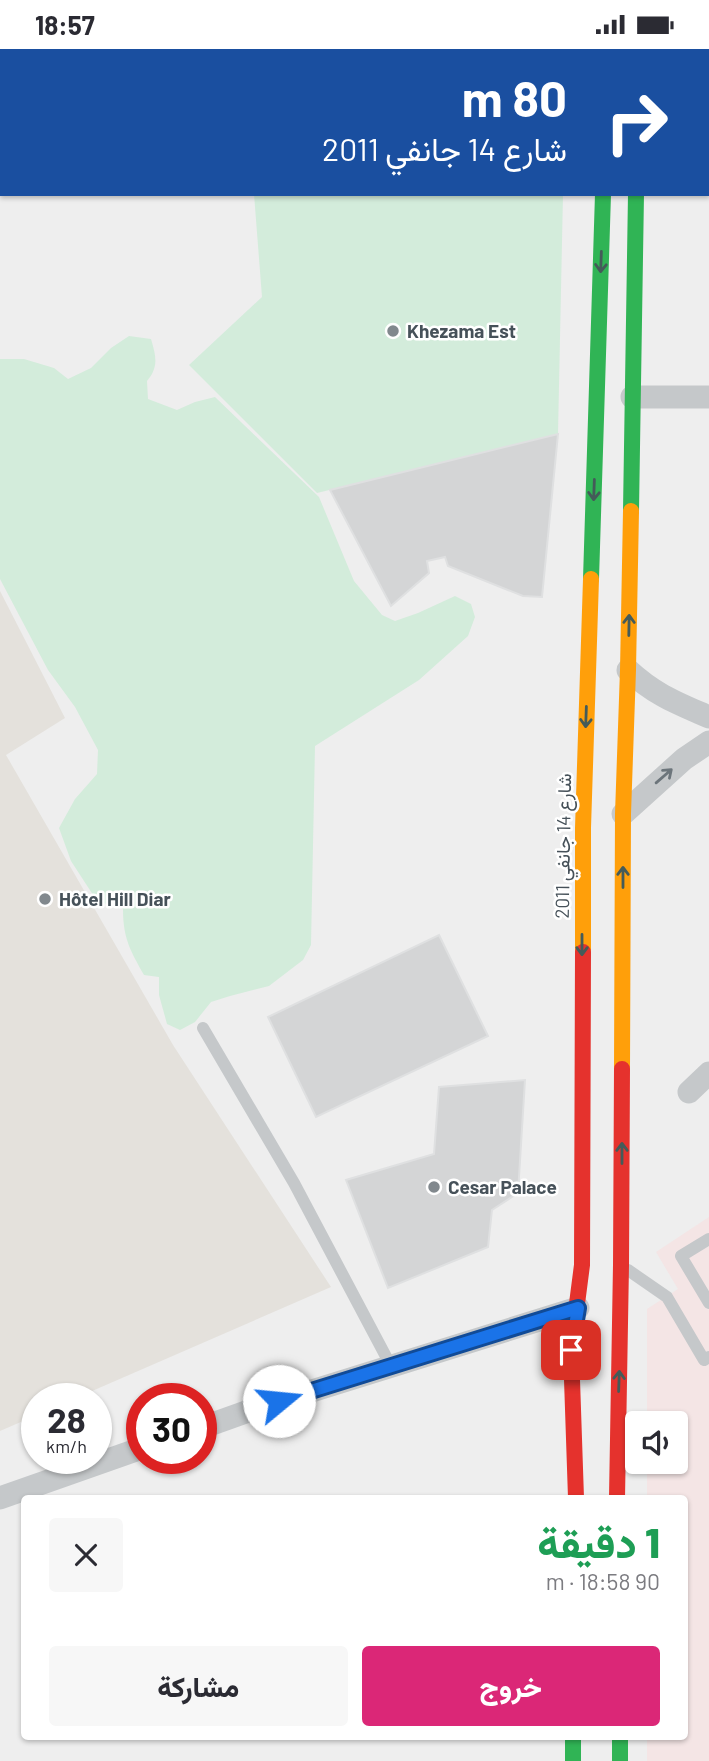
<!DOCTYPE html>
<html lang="ar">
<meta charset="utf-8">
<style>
:root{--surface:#fff;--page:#f7f7f7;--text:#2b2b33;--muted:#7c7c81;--accent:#db2777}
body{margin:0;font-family:Barlow,Vazirmatn,sans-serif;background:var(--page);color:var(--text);direction:rtl;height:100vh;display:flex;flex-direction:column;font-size:26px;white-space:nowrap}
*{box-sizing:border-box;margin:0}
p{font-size:23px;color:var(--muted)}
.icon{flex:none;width:38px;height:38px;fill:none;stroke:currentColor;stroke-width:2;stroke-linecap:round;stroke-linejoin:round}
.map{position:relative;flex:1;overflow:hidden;direction:ltr}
.panel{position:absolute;left:21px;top:1446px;width:667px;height:245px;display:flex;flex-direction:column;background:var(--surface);border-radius:7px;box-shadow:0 2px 5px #0004;direction:rtl}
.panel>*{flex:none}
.banner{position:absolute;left:0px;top:0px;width:710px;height:147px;box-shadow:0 2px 5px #0004;direction:rtl;background:#1a4fa0;color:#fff;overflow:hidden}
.fabs{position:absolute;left:625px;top:1362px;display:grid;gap:14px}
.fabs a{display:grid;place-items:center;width:63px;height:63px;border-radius:7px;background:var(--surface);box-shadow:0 2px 5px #0004;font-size:35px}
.speed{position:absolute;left:21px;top:1334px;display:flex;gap:14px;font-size:35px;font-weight:700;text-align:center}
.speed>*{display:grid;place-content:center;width:91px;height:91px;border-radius:50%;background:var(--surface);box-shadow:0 2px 5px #0004;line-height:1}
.speed small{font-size:18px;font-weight:400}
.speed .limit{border:10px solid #d22;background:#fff;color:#111}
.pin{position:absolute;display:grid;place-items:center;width:60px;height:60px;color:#fff;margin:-30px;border-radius:14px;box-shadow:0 4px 10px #0006}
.me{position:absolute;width:77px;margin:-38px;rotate:73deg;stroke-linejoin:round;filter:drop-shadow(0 0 5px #0008)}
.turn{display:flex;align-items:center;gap:24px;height:147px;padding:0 28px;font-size:32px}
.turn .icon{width:91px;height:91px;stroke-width:2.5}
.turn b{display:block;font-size:49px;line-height:60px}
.round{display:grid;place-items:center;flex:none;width:74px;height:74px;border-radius:7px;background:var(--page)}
.overview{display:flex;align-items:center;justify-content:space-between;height:119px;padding:0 28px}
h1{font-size:42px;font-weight:800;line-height:52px;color:#1e9e55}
.button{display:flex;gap:14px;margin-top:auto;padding:14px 28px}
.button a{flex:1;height:80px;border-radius:7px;background:var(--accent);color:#fff;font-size:28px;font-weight:800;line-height:80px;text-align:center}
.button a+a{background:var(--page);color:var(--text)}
.status{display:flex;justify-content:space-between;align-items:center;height:49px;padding:0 35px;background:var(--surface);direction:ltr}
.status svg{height:19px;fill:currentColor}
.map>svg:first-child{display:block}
</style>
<div class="status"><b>18:57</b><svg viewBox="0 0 49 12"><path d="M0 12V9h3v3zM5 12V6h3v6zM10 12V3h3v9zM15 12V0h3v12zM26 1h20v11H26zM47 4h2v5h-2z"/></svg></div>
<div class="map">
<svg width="709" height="1712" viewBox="0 0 709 1712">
<rect width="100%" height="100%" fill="#eee"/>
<path fill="#e4e1dc" d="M 0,542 L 65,669 L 6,706 L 173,996 L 331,1238 L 76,1349 L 37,1349 L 37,1366 L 0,1382 Z"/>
<path fill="#f4e5e5" d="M 709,1168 L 709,1712 L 647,1712 L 647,1687 L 684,1687 L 684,1449 L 647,1449 L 647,1412 L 676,1412 L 676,1374 L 647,1374 L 647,1260 L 678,1240 L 656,1203 Z"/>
<path fill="#d3ecdb" d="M 244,0 L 558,0 L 559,2 L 244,2 Z
M 254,145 L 563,145 L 558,385 L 317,444 L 189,316 L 262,248 Z
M 129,287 L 151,290 C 156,307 159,318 147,332 L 148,350 L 177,361 L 195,353 L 215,348 L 319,448 L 354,532 L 382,566 L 395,572 L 418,564 L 455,547 L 471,555 L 475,568 L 468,587 L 419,631 L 315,697 L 311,896 L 303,911 L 269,937 L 230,947 L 211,953 L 195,973 L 180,981 L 167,975 L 159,946 L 159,928 L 144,926 C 130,901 123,889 123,860 L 97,852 L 71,812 L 59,779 L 75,750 L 97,725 L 98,701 L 75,658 L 48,621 L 0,530 L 0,310 L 24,310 L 54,319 L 68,330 L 91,319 L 111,299 Z"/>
<path fill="#d4d5d6" stroke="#dfe0e1" stroke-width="2" d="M 558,385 L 542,548 L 523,547 L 448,517 L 445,508 L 427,512 L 429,524 L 391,557 L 330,441 Z
M 439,886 L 488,987 L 316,1068 L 268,968 Z
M 525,1031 L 518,1144 L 492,1161 L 488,1198 L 388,1239 L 346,1131 L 434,1105 L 439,1038 Z"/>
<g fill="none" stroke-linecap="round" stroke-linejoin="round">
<path stroke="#c5c8ca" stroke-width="12" d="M 203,979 L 294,1134 L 391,1317
M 709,1190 L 681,1207 L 709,1254
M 628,1221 L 667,1248 L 704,1311 L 709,1308"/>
<path stroke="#c5c8ca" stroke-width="23" d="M 69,2 L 73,0
M 0,34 L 2,33
M 632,348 L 709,348
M 628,621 C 655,646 677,654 709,668
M 623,765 L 684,710 L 709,693
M 689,1043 L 709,1024
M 201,1379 L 257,1359 L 578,1259
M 0,1449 L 142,1399"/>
<path stroke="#30b455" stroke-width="16" d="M 598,0 L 598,2
M 631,462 L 636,145
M 591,530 L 603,145
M 573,1687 L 573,1712
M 620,1687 L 620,1712"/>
<path stroke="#ff9f0a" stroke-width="16" d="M 650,2 L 651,0
M 583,903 L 583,779 L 591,530
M 622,1020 L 623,765 L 628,621 L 631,462"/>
<path stroke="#e5322d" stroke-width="16" d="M 576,1449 L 571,1301 L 582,1216 L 583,903
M 617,1449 L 621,1216 L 622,1020"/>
</g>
<defs><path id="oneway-shaft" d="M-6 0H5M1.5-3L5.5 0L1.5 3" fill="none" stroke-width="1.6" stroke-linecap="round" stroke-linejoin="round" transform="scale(1.75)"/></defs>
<g stroke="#445b59">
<use href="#oneway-shaft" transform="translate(601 213) rotate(92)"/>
<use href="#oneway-shaft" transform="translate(594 441) rotate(92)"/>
<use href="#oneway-shaft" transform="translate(629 576) rotate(-89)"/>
<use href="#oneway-shaft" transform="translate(586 668) rotate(92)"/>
<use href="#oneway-shaft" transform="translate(623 828) rotate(-90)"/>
<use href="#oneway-shaft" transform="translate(582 896) rotate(90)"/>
<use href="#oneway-shaft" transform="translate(622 1104) rotate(-90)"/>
<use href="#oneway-shaft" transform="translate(619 1332) rotate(-88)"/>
</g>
<use stroke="#6c757b" href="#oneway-shaft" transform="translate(664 727) rotate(-41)"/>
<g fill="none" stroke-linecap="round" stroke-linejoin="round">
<defs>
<path id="route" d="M 279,1352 L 578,1259 L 571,1301"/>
</defs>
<use href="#route" stroke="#114b97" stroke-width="18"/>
<use href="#route" stroke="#1a73e8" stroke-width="12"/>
</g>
<g fill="#81888d" stroke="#fff" stroke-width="2.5">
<circle cx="393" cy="282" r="7"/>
<circle cx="45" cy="850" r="7"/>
<circle cx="434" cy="1138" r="7"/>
</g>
<g text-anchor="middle" stroke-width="5" stroke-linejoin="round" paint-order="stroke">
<g font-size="19" font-weight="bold" fill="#465159" stroke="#fff" text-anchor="start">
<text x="407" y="289">Khezama Est</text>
<text x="59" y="857">Hôtel Hill Diar</text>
<text x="448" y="1145">Cesar Palace</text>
</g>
<g font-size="19" fill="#465159" stroke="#fff">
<text transform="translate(563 797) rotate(-89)" y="7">شارع 14 جانفي 2011</text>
</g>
</g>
</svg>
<div class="fabs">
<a><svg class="icon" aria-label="sound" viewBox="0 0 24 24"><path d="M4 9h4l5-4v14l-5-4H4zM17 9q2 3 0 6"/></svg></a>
</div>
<div class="speed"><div>28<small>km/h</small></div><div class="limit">30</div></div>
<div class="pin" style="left:571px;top:1301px;background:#d93025"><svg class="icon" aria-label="arrive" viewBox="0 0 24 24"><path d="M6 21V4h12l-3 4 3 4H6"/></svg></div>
<svg class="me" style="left:279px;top:1352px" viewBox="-20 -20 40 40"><circle r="19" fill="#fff"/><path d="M0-13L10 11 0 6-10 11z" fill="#1a73e8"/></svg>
<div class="banner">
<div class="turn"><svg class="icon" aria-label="right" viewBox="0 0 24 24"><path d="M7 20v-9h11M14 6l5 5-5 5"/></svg><div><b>80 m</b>شارع 14 جانفي 2011</div></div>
</div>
<section class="panel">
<div class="overview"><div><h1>1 دقيقة</h1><p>90 m · 18:58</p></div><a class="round"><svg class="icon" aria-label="close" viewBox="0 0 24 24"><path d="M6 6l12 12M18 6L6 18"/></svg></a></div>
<div class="button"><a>خروج</a><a>مشاركة</a></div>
</section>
</div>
